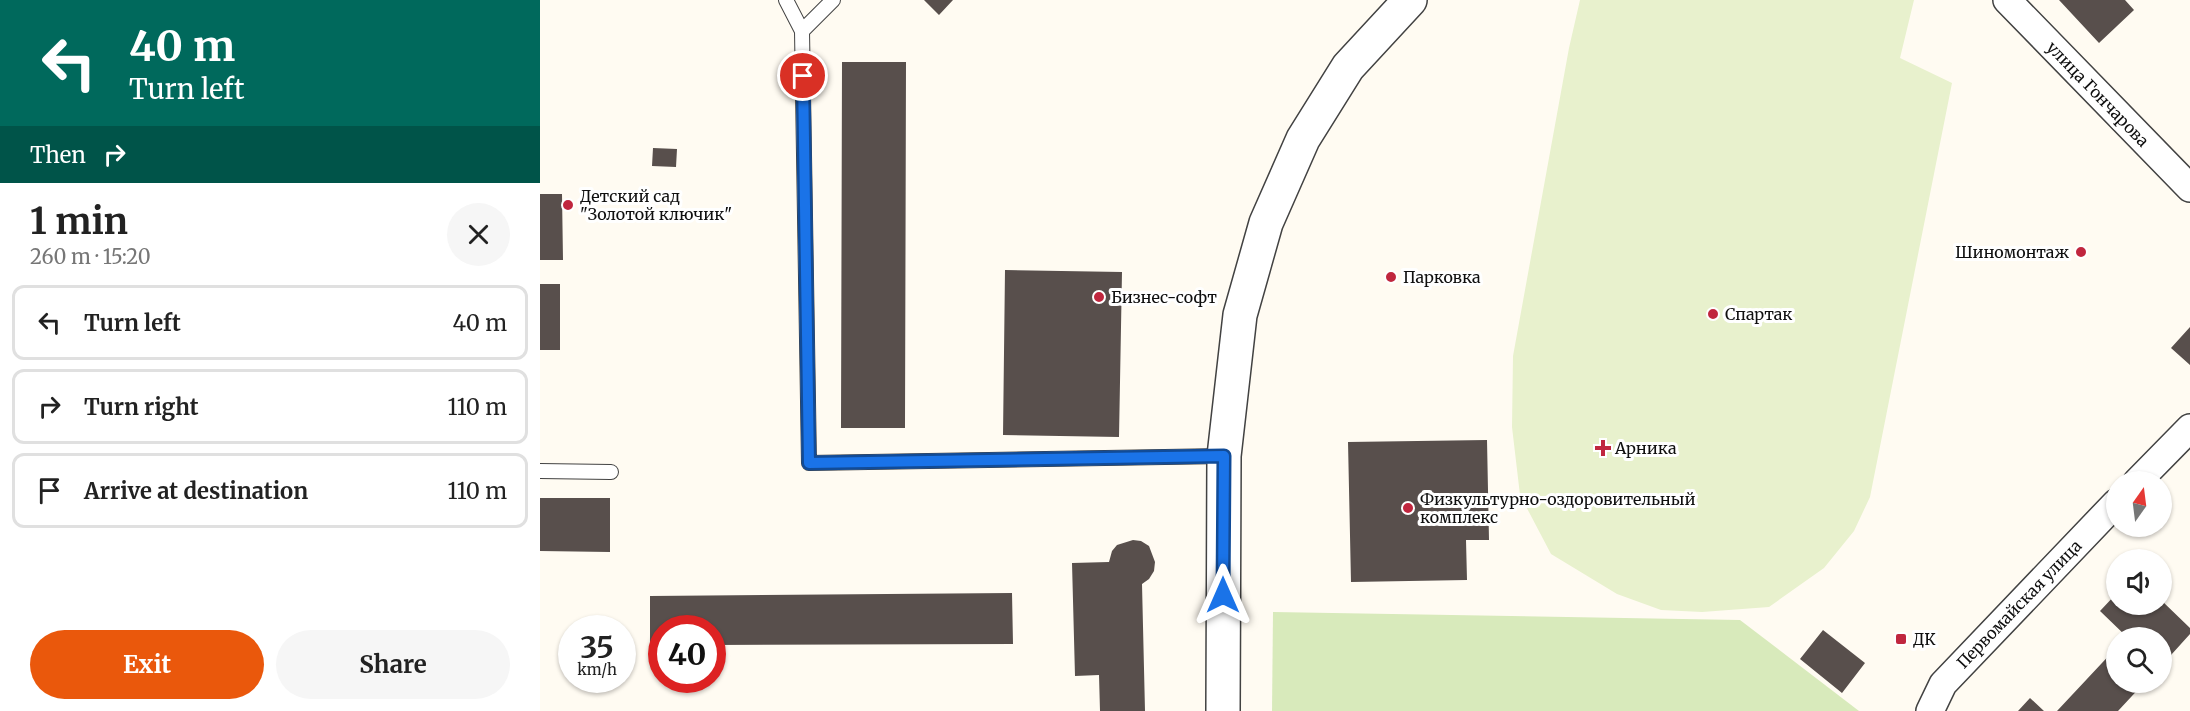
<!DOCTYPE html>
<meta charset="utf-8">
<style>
:root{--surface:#fff;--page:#f6f6f6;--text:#222;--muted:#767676;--line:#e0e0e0;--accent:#ea580c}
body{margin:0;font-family:Merriweather,serif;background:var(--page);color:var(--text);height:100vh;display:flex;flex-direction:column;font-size:22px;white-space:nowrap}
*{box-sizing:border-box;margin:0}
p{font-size:20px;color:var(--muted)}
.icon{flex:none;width:33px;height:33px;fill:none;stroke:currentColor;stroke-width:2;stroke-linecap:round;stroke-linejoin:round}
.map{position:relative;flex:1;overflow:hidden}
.side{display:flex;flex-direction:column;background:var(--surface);width:540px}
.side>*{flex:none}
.guide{background:#00695c;color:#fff;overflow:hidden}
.needle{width:39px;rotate:14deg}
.fabs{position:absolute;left:1566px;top:471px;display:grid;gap:12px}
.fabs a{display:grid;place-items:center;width:66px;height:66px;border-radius:50%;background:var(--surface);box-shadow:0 2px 4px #0004;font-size:30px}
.speed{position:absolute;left:18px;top:615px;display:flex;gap:12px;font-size:30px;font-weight:700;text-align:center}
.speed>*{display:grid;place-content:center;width:78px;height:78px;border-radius:50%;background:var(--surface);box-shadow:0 2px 4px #0004;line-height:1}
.speed small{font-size:15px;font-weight:400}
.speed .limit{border:9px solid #d22;background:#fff;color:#111}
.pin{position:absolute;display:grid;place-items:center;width:51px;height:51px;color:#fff;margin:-26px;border:3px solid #fff;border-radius:50%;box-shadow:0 2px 6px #0007}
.me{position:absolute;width:66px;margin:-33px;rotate:0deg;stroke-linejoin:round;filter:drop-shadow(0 0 4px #0008)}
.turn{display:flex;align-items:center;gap:21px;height:126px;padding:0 30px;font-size:27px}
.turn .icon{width:78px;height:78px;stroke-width:2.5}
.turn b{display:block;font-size:42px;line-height:51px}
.then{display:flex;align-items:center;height:57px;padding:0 30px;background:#0003;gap:12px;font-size:22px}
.round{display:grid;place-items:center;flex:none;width:63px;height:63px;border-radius:32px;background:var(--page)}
.headline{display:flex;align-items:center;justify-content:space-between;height:102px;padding:0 30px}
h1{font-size:36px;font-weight:700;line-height:45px}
.cta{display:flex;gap:12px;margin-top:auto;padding:12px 30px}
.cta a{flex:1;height:69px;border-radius:36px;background:var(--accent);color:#fff;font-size:24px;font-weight:700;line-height:69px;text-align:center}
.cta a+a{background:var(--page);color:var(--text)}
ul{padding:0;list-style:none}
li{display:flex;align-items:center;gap:18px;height:75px;margin:0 12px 9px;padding:0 18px;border:3px solid var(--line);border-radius:12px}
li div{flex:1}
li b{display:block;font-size:22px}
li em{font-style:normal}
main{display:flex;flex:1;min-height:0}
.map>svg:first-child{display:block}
</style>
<main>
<section class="side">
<div class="guide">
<div class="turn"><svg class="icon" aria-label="left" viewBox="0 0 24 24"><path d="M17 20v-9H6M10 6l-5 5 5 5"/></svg><div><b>40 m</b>Turn left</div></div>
<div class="then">Then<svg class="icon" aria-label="right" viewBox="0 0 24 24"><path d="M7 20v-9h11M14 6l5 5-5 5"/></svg></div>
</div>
<div class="headline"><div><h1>1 min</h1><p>260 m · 15:20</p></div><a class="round"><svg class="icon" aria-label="close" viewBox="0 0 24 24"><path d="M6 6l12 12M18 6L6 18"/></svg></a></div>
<ul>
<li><svg class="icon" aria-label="left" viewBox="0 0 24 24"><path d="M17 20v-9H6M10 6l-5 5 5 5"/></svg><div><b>Turn left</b></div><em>40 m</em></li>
<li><svg class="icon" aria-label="right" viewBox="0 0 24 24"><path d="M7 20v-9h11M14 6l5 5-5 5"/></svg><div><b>Turn right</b></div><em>110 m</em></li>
<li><svg class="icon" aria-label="arrive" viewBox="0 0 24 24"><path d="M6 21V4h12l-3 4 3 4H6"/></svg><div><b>Arrive at destination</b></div><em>110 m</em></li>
</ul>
<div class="cta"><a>Exit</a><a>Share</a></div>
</section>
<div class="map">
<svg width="1650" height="711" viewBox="0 0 1650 711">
<rect width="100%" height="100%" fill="#fffbf2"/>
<path fill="#d8eabb" d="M 733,612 L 1200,620 L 1319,711 L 732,711 Z"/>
<path fill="#e8f1cd" d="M 1040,0 L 1374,0 L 1360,58 L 1412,83 L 1330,497 L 1314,531 L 1284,568 L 1229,607 L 1162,612 L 1121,610 L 1077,594 L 1011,554 L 980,495 L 972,427 L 973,356 L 1029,48 Z"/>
<path fill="#584f4c" d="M 384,0 L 413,0 L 399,15 Z
M 1519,0 L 1585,0 L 1594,10 L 1559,43 Z
M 302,62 L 366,62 L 365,428 L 301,428 Z
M 113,148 L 137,149 L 136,167 L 112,166 Z
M 0,194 L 22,194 L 23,260 L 0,260 Z
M 465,270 L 582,272 L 579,437 L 463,435 Z
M 0,284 L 20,284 L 20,350 L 0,350 Z
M 1650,327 L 1650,365 L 1631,348 Z
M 947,440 L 949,540 L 926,540 L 927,580 L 811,582 L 808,442 Z
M 0,498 L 70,498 L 70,552 L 0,551 Z
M 593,540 L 601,541 L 609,546 L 615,562 L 614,571 L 609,579 L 602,584 L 605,711 L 560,711 L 559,675 L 535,676 L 532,563 L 569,562 L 572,551 L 577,545 Z
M 472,593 L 473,644 L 172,645 L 172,628 L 122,628 L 122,646 L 110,646 L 110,596 Z
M 1576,594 L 1576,604 L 1622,604 L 1622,601 L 1650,628 L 1650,634 L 1622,665 L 1622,638 L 1588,638 L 1560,611 Z
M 1283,630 L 1325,663 L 1302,693 L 1260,659 Z
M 1576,648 L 1576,682 L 1605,682 L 1578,711 L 1517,711 Z
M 1490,698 L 1504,711 L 1478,711 Z"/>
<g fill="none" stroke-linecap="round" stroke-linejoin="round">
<defs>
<path id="service" d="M 246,0 L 262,31
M 293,0 L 262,31 L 269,463 L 684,456
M 0,471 L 71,472"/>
<path id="minor" d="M 1467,0 L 1650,188
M 1597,482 L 1650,428
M 1390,711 L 1403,684 L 1576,503"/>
<path id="tertiary" d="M 683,711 L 684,456 L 700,315 L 726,223 L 763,139 L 808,67 L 870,0"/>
</defs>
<use href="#service" stroke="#424242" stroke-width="16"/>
<use href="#minor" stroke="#424242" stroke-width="30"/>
<use href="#tertiary" stroke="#424242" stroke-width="36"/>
<use href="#service" stroke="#fff" stroke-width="14"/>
<use href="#minor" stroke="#fff" stroke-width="27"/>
<use href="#tertiary" stroke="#fff" stroke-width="33"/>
</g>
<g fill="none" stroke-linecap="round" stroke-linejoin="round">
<defs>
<path id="route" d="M 263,76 L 269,463 L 684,456 L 683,595"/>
</defs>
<use href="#route" stroke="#114b97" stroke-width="15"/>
<use href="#route" stroke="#1a73e8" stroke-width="10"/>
</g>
<g fill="#c0263e" stroke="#fff" stroke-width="2">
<circle cx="28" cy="205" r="6"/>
<circle cx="1541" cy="252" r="6"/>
<circle cx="851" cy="277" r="6"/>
<circle cx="559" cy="297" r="6"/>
<circle cx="1173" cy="314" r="6"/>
<path d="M1060 439h6v6h6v6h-6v6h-6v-6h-6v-6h6z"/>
<circle cx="868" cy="508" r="6"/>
<rect x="1355" y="633" width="12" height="12" rx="3"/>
</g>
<g text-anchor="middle" stroke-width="6" stroke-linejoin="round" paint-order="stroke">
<g font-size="16" fill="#0f0f0f" stroke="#fff">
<text transform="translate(1558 94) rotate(46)" y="6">улица Гончарова</text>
<text transform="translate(1479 604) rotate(-46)" y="6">Первомайская улица</text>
</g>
<g font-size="16" fill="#0f0f0f" stroke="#fff" text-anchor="start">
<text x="40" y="202">Детский сад<tspan x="40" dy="18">"Золотой ключик"</tspan></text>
<text x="1529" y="258" text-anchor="end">Шиномонтаж</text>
<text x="863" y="283">Парковка</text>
<text x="571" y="303">Бизнес-софт</text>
<text x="1185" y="320">Спартак</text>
<text x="1075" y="454">Арника</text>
<text x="880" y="505">Физкультурно-оздоровительный<tspan x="880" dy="18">комплекс</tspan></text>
<text x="1373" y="645">ДК</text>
</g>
</g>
</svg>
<div class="fabs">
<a><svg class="needle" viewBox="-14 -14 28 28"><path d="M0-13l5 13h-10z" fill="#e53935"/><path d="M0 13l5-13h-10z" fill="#767676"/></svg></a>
<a><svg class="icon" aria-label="sound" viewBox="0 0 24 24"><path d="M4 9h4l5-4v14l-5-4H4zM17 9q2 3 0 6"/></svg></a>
<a><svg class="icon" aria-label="search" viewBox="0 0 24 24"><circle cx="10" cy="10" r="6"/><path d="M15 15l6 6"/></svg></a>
</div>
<div class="speed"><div>35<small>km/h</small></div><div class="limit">40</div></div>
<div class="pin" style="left:263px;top:76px;background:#d93025"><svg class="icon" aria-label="arrive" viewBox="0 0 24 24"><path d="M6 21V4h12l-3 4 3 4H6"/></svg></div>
<svg class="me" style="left:683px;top:595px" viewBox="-20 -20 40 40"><path d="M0-17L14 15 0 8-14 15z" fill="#1a73e8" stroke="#fff" stroke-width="4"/></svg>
</div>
</main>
